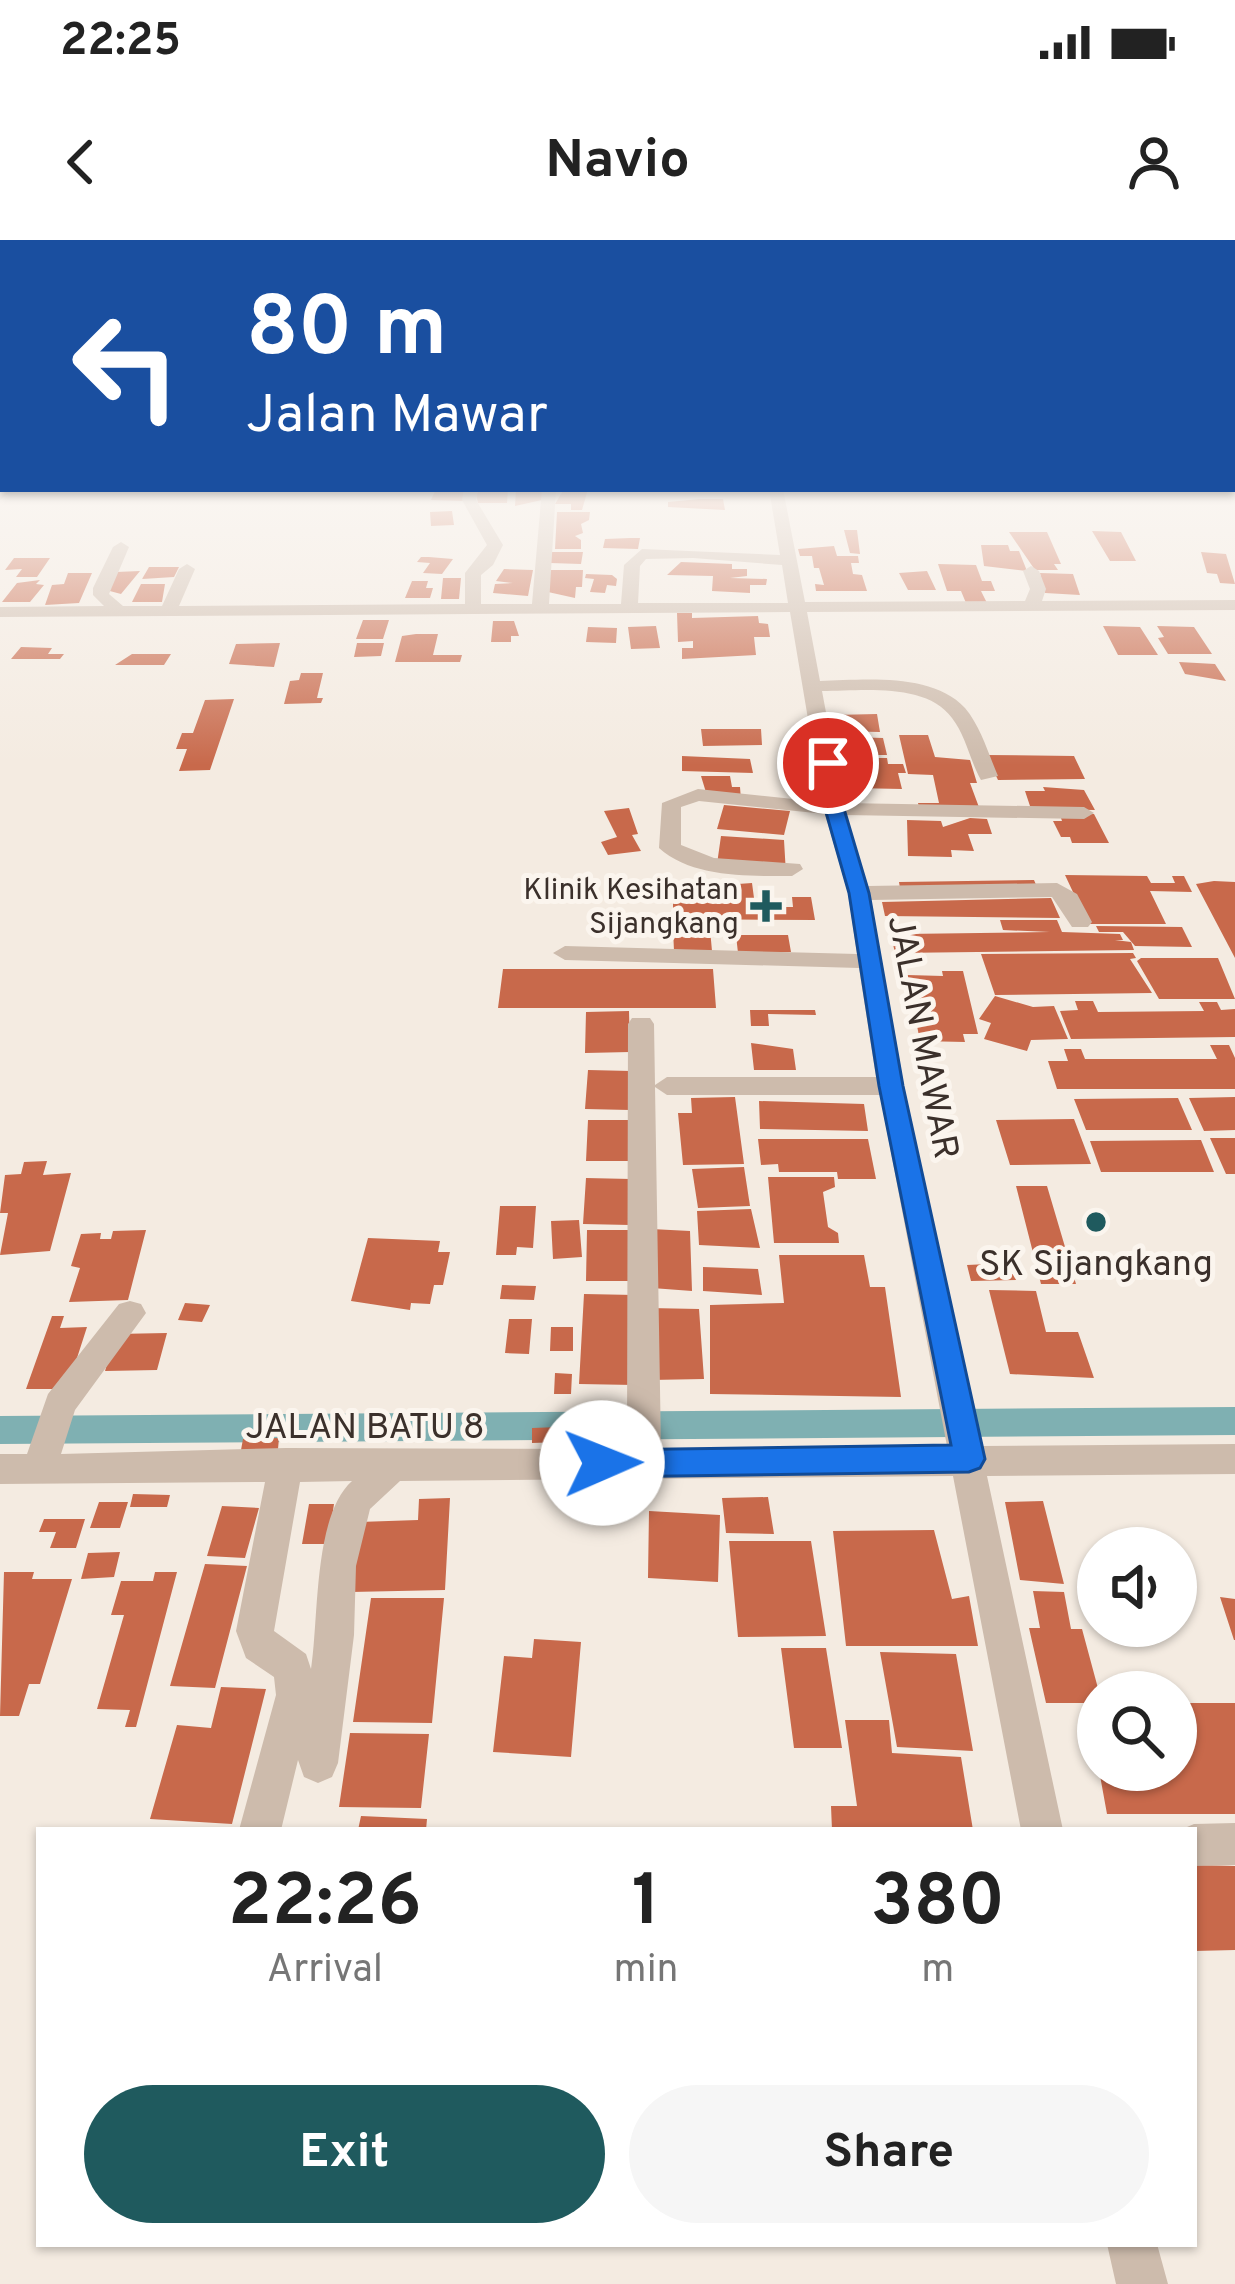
<!DOCTYPE html>
<style>
:root{--surface:#fff;--page:#f6f6f6;--text:#222;--muted:#767676;--accent:#1f5a5e}
body{margin:0;font-family:Overpass,sans-serif;background:var(--page);color:var(--text);height:100vh;display:flex;flex-direction:column;font-size:45px;white-space:nowrap}
*{box-sizing:border-box;margin:0}
p{font-size:39px;color:var(--muted)}
.icon{flex:none;width:66px;height:66px;fill:none;stroke:currentColor;stroke-width:2;stroke-linecap:round;stroke-linejoin:round}
.map{position:relative;flex:1;overflow:hidden}
.side{position:absolute;left:36px;top:1587px;width:1161px;height:420px;display:flex;flex-direction:column;background:var(--surface);border-radius:0px;box-shadow:0 3px 9px #0004}
.side>*{flex:none}
.hud{position:absolute;left:0px;top:0px;width:1236px;height:252px;box-shadow:0 3px 9px #0004;background:#1a4fa0;color:#fff;overflow:hidden}
.controls{position:absolute;left:1077px;top:1287px;display:grid;gap:24px}
.controls a{display:grid;place-items:center;width:120px;height:120px;border-radius:50%;background:var(--surface);box-shadow:0 3px 9px #0004;font-size:60px}
.pin{position:absolute;display:grid;place-items:center;width:102px;height:102px;color:#fff;margin:-51px;border:6px solid #fff;border-radius:50%;box-shadow:0 3px 12px #0007}
.me{position:absolute;width:132px;margin:-66px;rotate:89deg;stroke-linejoin:round;filter:drop-shadow(0 0 9px #0008)}
.turn{display:flex;align-items:center;gap:42px;height:252px;padding:0 48px;font-size:54px}
.turn .icon{width:156px;height:156px;stroke-width:2.5}
.turn b{display:block;font-size:84px;line-height:102px}
.eta{display:flex;justify-content:space-evenly;align-items:center;height:204px;text-align:center}
.eta b{font-size:72px;font-weight:700;line-height:84px}
.action{display:flex;gap:24px;margin-top:auto;padding:24px 48px}
.action a{flex:1;height:138px;border-radius:72px;background:var(--accent);color:#fff;font-size:48px;font-weight:700;line-height:138px;text-align:center}
.action a+a{background:var(--page);color:var(--text)}
.status{display:flex;justify-content:space-between;align-items:center;height:84px;padding:0 60px;background:var(--surface);direction:ltr}
.status svg{height:33px;fill:currentColor}
header{display:flex;justify-content:space-between;align-items:center;height:156px;padding:0 48px;background:var(--surface);font-size:54px;font-weight:700}
.map>svg:first-child{display:block}
</style>
<div class="status"><b>22:25</b><svg viewBox="0 0 49 12"><path d="M0 12V9h3v3zM5 12V6h3v6zM10 12V3h3v9zM15 12V0h3v12zM26 1h20v11H26zM47 4h2v5h-2z"/></svg></div>
<header><svg class="icon" aria-label="back" viewBox="0 0 24 24"><path d="M15 5l-7 7 7 7"/></svg>Navio<svg class="icon" aria-label="person" viewBox="0 0 24 24"><circle cx="12" cy="8" r="4"/><path d="M4 21q1-7 8-7t8 7"/></svg></header>
<div class="map">
<svg width="1235" height="2044" viewBox="0 0 1235 2044">
<rect width="100%" height="100%" fill="#f4ebe1"/>
<g fill="none" stroke-linecap="round" stroke-linejoin="round">
<path fill="#7fb0b2" fill-rule="evenodd" d="M 1235,1167 L 1235,1195 L 0,1204 L 0,1176 Z"/>
</g>
<path fill="#c8694b" d="M 436,249 L 466,249 L 464,261 L 431,260 Z
M 482,249 L 508,249 L 507,263 L 478,263 L 476,254 Z
M 516,249 L 543,249 L 542,260 L 515,266 Z
M 564,249 L 588,249 L 582,270 L 571,270 L 571,264 L 555,264 Z
M 700,259 L 723,259 L 725,270 L 668,267 L 668,262 Z
M 452,271 L 454,285 L 431,286 L 430,272 Z
M 557,272 L 590,272 L 589,280 L 581,284 L 583,293 L 575,296 L 581,300 L 581,309 L 555,309 Z
M 844,290 L 857,290 L 860,314 L 850,313 Z
M 1092,291 L 1121,292 L 1136,321 L 1110,321 Z
M 1009,292 L 1047,292 L 1061,324 L 1054,324 L 1058,330 L 1035,330 Z
M 630,298 L 640,298 L 638,309 L 603,308 L 605,299 Z
M 981,305 L 1008,305 L 1010,311 L 1019,311 L 1027,331 L 984,326 Z
M 834,306 L 837,316 L 858,316 L 859,323 L 851,323 L 853,334 L 862,335 L 867,351 L 816,351 L 815,344 L 824,345 L 819,328 L 814,328 L 812,316 L 800,316 L 798,309 Z
M 552,312 L 583,312 L 581,324 L 550,323 Z
M 1201,312 L 1226,314 L 1235,344 L 1220,343 L 1217,334 L 1207,333 Z
M 421,317 L 429,317 L 453,319 L 442,334 L 423,333 L 430,323 L 417,322 Z
M 14,318 L 50,318 L 37,337 L 16,337 L 22,329 L 5,330 Z
M 681,322 L 732,324 L 732,329 L 747,329 L 747,336 L 730,338 L 767,339 L 766,345 L 750,345 L 750,353 L 712,351 L 713,336 L 667,335 Z
M 938,324 L 976,325 L 982,341 L 991,341 L 995,351 L 981,351 L 987,363 L 966,363 L 961,351 L 947,351 Z
M 149,327 L 179,327 L 174,337 L 142,339 Z
M 504,329 L 533,330 L 528,356 L 493,353 L 495,344 L 513,343 L 496,341 Z
M 544,330 L 583,330 L 582,347 L 576,347 L 575,358 L 548,352 Z
M 140,331 L 121,354 L 106,350 L 116,332 Z
M 927,331 L 936,350 L 908,350 L 899,333 Z
M 68,333 L 92,333 L 79,363 L 45,365 L 52,345 L 64,344 Z
M 1040,333 L 1073,334 L 1080,355 L 1045,353 Z
M 586,334 L 612,335 L 617,339 L 616,346 L 607,345 L 605,353 L 590,352 L 594,339 L 585,338 Z
M 443,338 L 461,338 L 459,359 L 441,359 Z
M 40,340 L 36,344 L 44,345 L 30,362 L 2,362 L 17,343 Z
M 412,341 L 428,341 L 426,348 L 433,348 L 430,358 L 405,358 Z
M 141,344 L 165,344 L 162,362 L 132,362 Z
M 677,373 L 692,373 L 692,378 L 758,376 L 759,383 L 768,384 L 770,397 L 754,397 L 756,415 L 682,419 L 682,408 L 693,408 L 693,401 L 678,402 Z
M 363,380 L 389,380 L 383,399 L 356,399 Z
M 493,381 L 514,381 L 519,396 L 511,396 L 511,402 L 491,402 Z
M 656,386 L 660,408 L 631,409 L 628,387 Z
M 1103,386 L 1140,387 L 1158,415 L 1118,415 Z
M 1157,386 L 1194,387 L 1212,414 L 1168,414 L 1158,398 L 1164,397 Z
M 588,387 L 617,388 L 616,403 L 586,402 Z
M 416,394 L 438,394 L 433,415 L 462,415 L 460,422 L 395,422 L 402,396 Z
M 280,403 L 274,427 L 229,424 L 236,404 Z
M 357,403 L 384,403 L 381,416 L 354,417 Z
M 21,407 L 52,408 L 48,414 L 64,414 L 60,419 L 11,419 Z
M 132,414 L 171,414 L 164,425 L 115,425 Z
M 1179,422 L 1215,424 L 1226,441 L 1185,434 Z
M 301,433 L 323,433 L 317,458 L 323,458 L 321,463 L 284,464 L 290,441 L 299,440 Z
M 234,459 L 210,530 L 179,531 L 187,509 L 176,509 L 182,493 L 193,493 L 205,460 Z
M 877,474 L 880,492 L 837,491 L 834,475 Z
M 701,489 L 761,489 L 762,505 L 703,506 Z
M 899,495 L 928,495 L 935,517 L 970,520 L 977,543 L 970,543 L 980,570 L 919,567 L 918,563 L 939,563 L 933,535 L 908,534 Z
M 851,497 L 883,498 L 887,515 L 853,515 Z
M 986,515 L 1074,516 L 1085,539 L 998,540 Z
M 682,516 L 750,519 L 753,533 L 682,531 Z
M 859,518 L 887,518 L 888,524 L 903,524 L 906,533 L 898,533 L 902,549 L 853,548 L 848,523 L 860,523 Z
M 701,536 L 730,536 L 732,547 L 740,547 L 741,560 L 708,559 Z
M 1043,547 L 1084,550 L 1095,570 L 1031,569 L 1025,551 L 1045,551 Z
M 724,565 L 790,571 L 784,595 L 717,589 Z
M 629,568 L 638,594 L 632,595 L 641,611 L 608,615 L 601,602 L 617,597 L 604,571 Z
M 1094,574 L 1109,603 L 1072,603 L 1070,597 L 1061,597 L 1053,581 L 1062,581 L 1060,575 Z
M 970,578 L 987,579 L 992,594 L 968,594 L 974,611 L 951,610 L 952,617 L 908,616 L 907,580 L 941,581 L 943,587 Z
M 721,596 L 784,600 L 786,634 L 716,631 Z
M 1065,635 L 1147,636 L 1151,643 L 1175,643 L 1172,636 L 1184,636 L 1192,652 L 1150,651 L 1166,684 L 1088,684 Z
M 1034,640 L 1037,647 L 900,648 L 899,642 Z
M 1214,641 L 1235,642 L 1235,718 L 1196,644 Z
M 752,643 L 754,658 L 775,659 L 776,667 L 793,667 L 792,657 L 811,657 L 815,680 L 673,679 L 673,659 L 682,659 L 682,654 L 710,657 L 710,646 Z
M 1051,658 L 1060,678 L 885,676 L 882,662 Z
M 1000,680 L 1057,680 L 1062,692 L 1120,694 L 1123,700 L 1115,700 L 1131,702 L 1134,710 L 895,713 L 893,704 L 907,704 L 904,694 L 1050,692 L 1003,690 Z
M 1096,686 L 1182,687 L 1192,707 L 1135,706 L 1123,692 L 1099,692 Z
M 673,689 L 710,689 L 712,711 L 674,711 Z
M 736,695 L 788,695 L 791,712 L 738,713 Z
M 1133,713 L 1136,718 L 1130,719 L 1152,753 L 995,755 L 981,714 Z
M 1141,718 L 1218,718 L 1235,759 L 1159,759 L 1137,721 Z
M 503,729 L 713,729 L 716,768 L 498,768 Z
M 942,731 L 963,731 L 978,794 L 963,794 L 965,802 L 920,801 L 907,735 L 943,736 Z
M 995,756 L 1033,767 L 1054,766 L 1068,799 L 1031,800 L 1027,811 L 984,799 L 991,783 L 979,779 Z
M 1075,761 L 1093,761 L 1098,772 L 1204,771 L 1199,762 L 1217,762 L 1221,770 L 1235,769 L 1235,797 L 1071,799 L 1060,771 L 1078,770 Z
M 750,770 L 815,770 L 816,775 L 768,774 L 769,786 L 751,786 Z
M 629,771 L 630,812 L 585,813 L 586,772 Z
M 751,803 L 793,809 L 796,830 L 754,830 Z
M 1210,805 L 1229,805 L 1235,818 L 1235,849 L 1057,849 L 1048,821 L 1068,821 L 1064,809 L 1081,809 L 1085,819 L 1217,819 Z
M 588,830 L 631,831 L 630,870 L 585,869 Z
M 735,857 L 744,924 L 683,925 L 678,873 L 692,873 L 691,858 Z
M 1235,857 L 1235,890 L 1204,891 L 1189,858 Z
M 1178,858 L 1192,890 L 1086,890 L 1074,859 Z
M 759,861 L 864,864 L 868,891 L 760,889 Z
M 1074,879 L 1091,924 L 1010,925 L 996,880 Z
M 588,880 L 631,880 L 630,921 L 586,921 Z
M 1210,898 L 1235,898 L 1235,934 L 1226,934 Z
M 758,899 L 868,899 L 876,939 L 838,939 L 837,932 L 779,932 L 778,924 L 761,925 Z
M 1201,900 L 1214,932 L 1101,932 L 1090,901 Z
M 47,921 L 43,935 L 71,933 L 50,1011 L 0,1015 L 8,973 L 0,973 L 5,935 L 21,934 L 24,922 Z
M 744,927 L 750,966 L 698,968 L 692,929 Z
M 768,937 L 834,937 L 835,947 L 823,952 L 828,987 L 838,993 L 839,1003 L 774,1003 Z
M 586,938 L 631,939 L 630,985 L 583,984 Z
M 1016,946 L 1047,946 L 1076,1044 L 1041,1044 Z
M 500,966 L 536,966 L 533,1008 L 517,1007 L 516,1015 L 496,1015 Z
M 751,969 L 760,1008 L 699,1005 L 697,971 Z
M 579,980 L 582,1017 L 553,1019 L 551,981 Z
M 651,989 L 690,991 L 692,1051 L 652,1048 Z
M 146,990 L 128,1060 L 69,1062 L 80,1028 L 71,1026 L 81,994 L 101,993 L 100,999 L 111,999 L 113,991 Z
M 587,990 L 630,990 L 629,1041 L 586,1041 Z
M 368,998 L 440,1001 L 438,1012 L 450,1012 L 443,1045 L 434,1045 L 430,1064 L 411,1063 L 410,1070 L 351,1061 Z
M 779,1015 L 864,1015 L 870,1047 L 885,1047 L 901,1157 L 710,1154 L 710,1065 L 784,1063 Z
M 1010,1023 L 1016,1040 L 971,1041 L 967,1025 Z
M 703,1027 L 758,1029 L 762,1055 L 703,1051 Z
M 502,1045 L 536,1046 L 534,1060 L 500,1059 Z
M 989,1050 L 1036,1051 L 1046,1092 L 1078,1092 L 1094,1138 L 1010,1134 Z
M 584,1054 L 635,1055 L 634,1145 L 579,1144 Z
M 185,1063 L 210,1065 L 202,1082 L 178,1080 Z
M 649,1068 L 699,1069 L 704,1139 L 650,1140 Z
M 52,1076 L 64,1076 L 60,1088 L 87,1087 L 67,1149 L 26,1149 Z
M 509,1079 L 532,1079 L 529,1114 L 505,1113 Z
M 551,1087 L 573,1087 L 573,1111 L 550,1111 Z
M 167,1093 L 157,1130 L 105,1131 L 116,1094 Z
M 555,1133 L 572,1134 L 571,1154 L 554,1154 Z
M 588,1186 L 589,1201 L 532,1203 L 532,1188 Z
M 279,1198 L 278,1209 L 241,1210 L 243,1199 Z
M 133,1254 L 170,1255 L 167,1267 L 130,1267 Z
M 768,1257 L 774,1294 L 726,1293 L 722,1258 Z
M 450,1258 L 445,1350 L 351,1352 L 359,1282 L 418,1280 L 419,1259 Z
M 1043,1261 L 1064,1344 L 1020,1340 L 1005,1262 Z
M 99,1262 L 128,1262 L 120,1288 L 90,1288 Z
M 309,1264 L 334,1264 L 328,1304 L 302,1304 Z
M 222,1266 L 259,1268 L 245,1318 L 207,1316 Z
M 649,1271 L 720,1275 L 718,1342 L 648,1338 Z
M 44,1279 L 85,1279 L 76,1308 L 50,1308 L 56,1292 L 39,1292 Z
M 934,1290 L 952,1359 L 969,1356 L 978,1406 L 846,1406 L 833,1291 Z
M 729,1301 L 811,1301 L 826,1396 L 738,1397 Z
M 120,1312 L 114,1337 L 81,1339 L 88,1313 Z
M 205,1324 L 247,1326 L 215,1448 L 170,1446 Z
M 4,1332 L 34,1332 L 32,1339 L 72,1339 L 40,1444 L 29,1444 L 19,1476 L 0,1476 Z
M 155,1332 L 177,1332 L 136,1487 L 125,1487 L 130,1470 L 97,1469 L 124,1375 L 111,1375 L 121,1341 L 153,1341 Z
M 1033,1351 L 1064,1352 L 1071,1389 L 1082,1389 L 1099,1452 L 1098,1514 L 1086,1463 L 1046,1463 L 1029,1388 L 1040,1388 Z
M 1220,1357 L 1235,1359 L 1235,1400 L 1234,1400 Z
M 371,1358 L 444,1358 L 432,1483 L 353,1482 Z
M 534,1399 L 581,1402 L 571,1517 L 493,1512 L 504,1416 L 532,1418 Z
M 781,1408 L 826,1408 L 842,1508 L 794,1508 Z
M 880,1412 L 956,1414 L 973,1511 L 897,1507 Z
M 221,1447 L 266,1449 L 232,1584 L 150,1579 L 177,1485 L 211,1488 Z
M 1176,1463 L 1235,1463 L 1235,1574 L 1107,1574 L 1099,1530 L 1176,1530 Z
M 845,1480 L 889,1480 L 892,1513 L 961,1517 L 973,1590 L 832,1590 L 831,1566 L 857,1566 Z
M 350,1493 L 429,1494 L 421,1568 L 339,1567 Z
M 361,1576 L 427,1579 L 426,1590 L 358,1590 Z
M 1194,1625 L 1235,1626 L 1235,1710 L 1194,1711 Z"/>
<g fill="none" stroke-linecap="round" stroke-linejoin="round">
<path fill="#cdbbac" fill-rule="evenodd" d="M 3,246 L 14,249 L 0,260 L 0,248 Z
M 464,249 L 478,249 L 476,260 L 503,305 L 493,325 L 481,335 L 481,364 L 532,364 L 542,249 L 556,249 L 549,364 L 621,364 L 624,325 L 642,309 L 780,315 L 769,249 L 783,249 L 805,362 L 1025,361 L 1030,349 L 1023,331 L 1031,326 L 1039,331 L 1046,349 L 1042,361 L 1235,360 L 1235,370 L 807,372 L 820,441 C 863,440 932,432 965,468 C 981,487 988,513 998,536 L 981,540 C 970,521 966,496 952,478 C 926,442 861,451 822,451 L 843,563 L 1084,567 L 1094,573 L 1084,579 L 846,575 L 868,646 L 1057,643 L 1077,654 L 1092,682 L 1088,687 L 1072,687 L 1052,657 L 871,660 L 904,846 L 981,1206 L 1235,1204 L 1235,1234 L 987,1236 L 1063,1590 L 1021,1590 L 953,1236 L 400,1241 L 370,1269 L 356,1326 L 354,1395 L 338,1523 L 332,1537 L 318,1543 L 304,1537 L 298,1520 L 281,1590 L 239,1590 L 276,1455 L 274,1437 L 246,1418 L 236,1391 L 265,1242 L 0,1244 L 0,1214 L 27,1214 L 48,1154 L 119,1064 L 130,1061 L 141,1064 L 146,1073 L 75,1170 L 61,1214 L 286,1208 L 627,1209 L 628,784 L 632,778 L 650,778 L 654,784 L 655,845 L 667,837 L 876,837 L 859,728 L 565,720 L 553,713 L 565,706 L 857,714 L 848,653 L 825,574 L 699,561 L 681,567 L 681,605 L 714,618 L 800,624 L 803,629 L 792,636 C 750,636 692,638 659,608 L 662,563 L 698,549 L 822,562 L 790,372 L 0,377 L 0,367 L 104,366 L 93,355 L 93,348 L 113,307 L 121,302 L 129,307 L 109,354 L 123,366 L 162,366 L 179,329 L 187,324 L 195,329 L 179,366 L 465,364 L 465,333 L 487,305 L 462,260 ZM 693,318 L 782,325 L 788,363 L 638,363 L 640,326 L 646,319 ZM 655,847 L 667,855 L 880,855 L 947,1206 L 661,1209 ZM 352,1241 C 313,1276 319,1379 311,1429 L 306,1414 L 274,1391 L 300,1242 Z
M 1235,1583 L 1235,1625 L 1194,1626 L 1194,1590 L 1180,1590 L 1194,1584 Z
M 1107,2004 L 1157,2004 L 1168,2044 L 1116,2044 Z"/>
</g>
<linearGradient id="sky" x2="0" y2="1"><stop stop-color="#7eb2d2"/><stop offset="0.46" stop-color="#faf6f2"/><stop offset="1" stop-color="#faf6f2" stop-opacity="0"/></linearGradient>
<rect width="1235" height="525" fill="url(#sky)"/>
<path fill="#1a73e8" stroke="#114b97" stroke-width="3" d="M 828,518 L 837,523 L 844,569 L 869,653 L 903,846 L 985,1219 L 980,1228 L 969,1232 L 602,1237 L 591,1233 L 586,1223 L 591,1214 L 602,1210 L 951,1205 L 879,846 L 849,653 L 825,569 L 819,523 Z"/>
<g fill="#1f5a5e" stroke="#fbf5ee" stroke-width="4.5">
<path d="M760 648h12v12h12v12h-12v12h-12v-12h-12v-12h12z"/>
<circle cx="1096" cy="982" r="12"/>
</g>
<g text-anchor="middle" stroke-width="10" stroke-linejoin="round" paint-order="stroke">
<g font-size="30" fill="#3b302b" stroke="#fbf5ee" text-anchor="end">
<text x="739" y="659">Klinik Kesihatan<tspan x="739" dy="34">Sijangkang</tspan></text>
</g>
<g font-size="36" fill="#3b302b" stroke="#fbf5ee">
<text transform="translate(925 797) rotate(79)" y="13">JALAN MAWAR</text>
<text x="365" y="1198">JALAN BATU 8</text>
</g>
<g font-size="36" fill="#3b302b" stroke="#fbf5ee">
<text x="1096" y="1035">SK Sijangkang</text>
</g>
</g>
</svg>
<div class="controls">
<a><svg class="icon" aria-label="sound" viewBox="0 0 24 24"><path d="M4 9h4l5-4v14l-5-4H4zM17 9q2 3 0 6"/></svg></a>
<a><svg class="icon" aria-label="search" viewBox="0 0 24 24"><circle cx="10" cy="10" r="6"/><path d="M15 15l6 6"/></svg></a>
</div>
<div class="pin" style="left:828px;top:523px;background:#d93025"><svg class="icon" aria-label="arrive" viewBox="0 0 24 24"><path d="M6 21V4h12l-3 4 3 4H6"/></svg></div>
<svg class="me" style="left:602px;top:1223px" viewBox="-20 -20 40 40"><circle r="19" fill="#fff"/><path d="M0-13L10 11 0 6-10 11z" fill="#1a73e8"/></svg>
<div class="hud">
<div class="turn"><svg class="icon" aria-label="left" viewBox="0 0 24 24"><path d="M17 20v-9H6M10 6l-5 5 5 5"/></svg><div><b>80 m</b>Jalan Mawar</div></div>
</div>
<section class="side">
<div class="eta">
<div><b>22:26</b><p>Arrival</p></div>
<div><b>1</b><p>min</p></div>
<div><b>380</b><p>m</p></div>
</div>
<div class="action"><a>Exit</a><a>Share</a></div>
</section>
</div>
